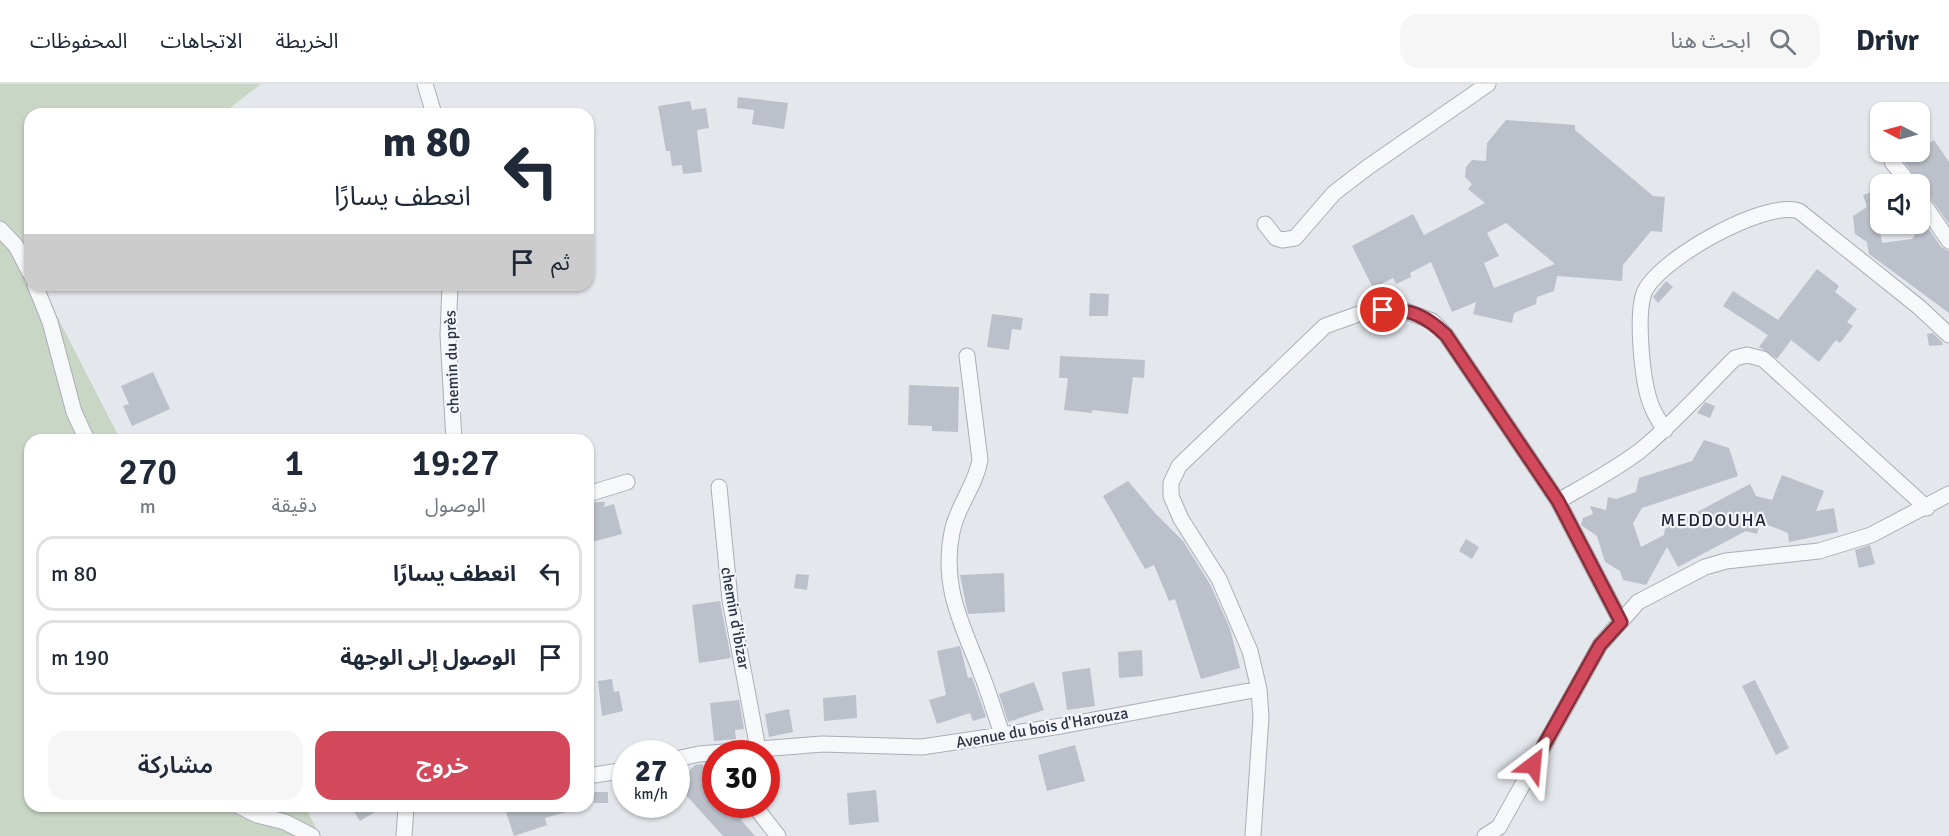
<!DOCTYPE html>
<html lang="ar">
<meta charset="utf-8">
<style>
:root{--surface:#fff;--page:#f6f6f7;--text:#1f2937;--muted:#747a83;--line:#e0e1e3;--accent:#d1495b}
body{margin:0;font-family:Signika,"Noto Sans Arabic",sans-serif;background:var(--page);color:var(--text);direction:rtl;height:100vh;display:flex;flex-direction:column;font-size:22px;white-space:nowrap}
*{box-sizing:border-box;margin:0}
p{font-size:20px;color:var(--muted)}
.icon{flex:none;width:33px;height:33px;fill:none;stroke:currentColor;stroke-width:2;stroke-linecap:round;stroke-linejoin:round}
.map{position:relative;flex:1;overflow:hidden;direction:ltr}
.sheet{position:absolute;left:24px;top:350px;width:570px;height:378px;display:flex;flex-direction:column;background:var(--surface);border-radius:18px;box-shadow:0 2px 4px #0004;direction:rtl}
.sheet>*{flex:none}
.hud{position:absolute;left:24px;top:24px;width:570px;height:183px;border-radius:18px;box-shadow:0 2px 4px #0004;direction:rtl;background:#fff;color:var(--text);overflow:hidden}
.needle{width:39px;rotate:276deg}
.controls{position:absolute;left:1870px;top:18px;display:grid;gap:12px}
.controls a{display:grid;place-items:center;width:60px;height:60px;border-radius:12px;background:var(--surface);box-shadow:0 2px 4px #0004;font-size:30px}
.speed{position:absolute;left:612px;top:656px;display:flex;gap:12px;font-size:30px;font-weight:700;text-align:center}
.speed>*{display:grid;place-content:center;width:78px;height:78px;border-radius:50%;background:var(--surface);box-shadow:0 2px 4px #0004;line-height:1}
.speed small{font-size:15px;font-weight:400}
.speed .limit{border:9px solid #d22;background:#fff;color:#111}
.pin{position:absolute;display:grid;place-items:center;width:51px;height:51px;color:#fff;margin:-26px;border:3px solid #fff;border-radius:50%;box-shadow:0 2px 6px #0007}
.me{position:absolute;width:66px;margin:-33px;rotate:29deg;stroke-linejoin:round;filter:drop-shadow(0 0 4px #0008)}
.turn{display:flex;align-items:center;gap:21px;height:126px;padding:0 24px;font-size:27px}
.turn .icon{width:78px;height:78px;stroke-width:2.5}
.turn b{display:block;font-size:42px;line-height:51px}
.then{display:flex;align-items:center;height:57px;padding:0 24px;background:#0003;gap:12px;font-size:22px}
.eta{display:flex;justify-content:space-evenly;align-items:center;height:102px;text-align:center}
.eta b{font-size:36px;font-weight:600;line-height:42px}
.button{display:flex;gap:12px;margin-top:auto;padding:12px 24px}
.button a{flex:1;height:69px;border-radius:18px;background:var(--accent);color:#fff;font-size:24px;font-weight:600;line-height:69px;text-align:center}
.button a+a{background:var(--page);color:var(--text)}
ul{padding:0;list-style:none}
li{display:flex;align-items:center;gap:18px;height:75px;margin:0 12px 9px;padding:0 12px;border:3px solid var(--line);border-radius:18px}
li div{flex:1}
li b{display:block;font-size:22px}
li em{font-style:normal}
header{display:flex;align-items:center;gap:36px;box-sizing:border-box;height:84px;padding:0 30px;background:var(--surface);border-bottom:2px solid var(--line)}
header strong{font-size:28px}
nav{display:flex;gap:33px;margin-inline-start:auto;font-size:21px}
.search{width:420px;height:54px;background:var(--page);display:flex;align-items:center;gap:15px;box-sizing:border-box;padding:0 21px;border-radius:18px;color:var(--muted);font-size:22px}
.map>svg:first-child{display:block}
</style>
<header>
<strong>Drivr</strong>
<div class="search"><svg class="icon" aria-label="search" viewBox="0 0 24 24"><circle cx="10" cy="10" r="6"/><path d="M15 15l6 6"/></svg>ابحث هنا</div>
<nav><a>الخريطة</a><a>الاتجاهات</a><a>المحفوظات</a></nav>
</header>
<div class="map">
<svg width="1949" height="752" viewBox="0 0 1949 752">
<rect width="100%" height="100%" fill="#e4e7ec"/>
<path fill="#c9d6c5" d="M 0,0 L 261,0 L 222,30 L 30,30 L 30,201 L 41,201 L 120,355 L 30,356 L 30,722 L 305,722 L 320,752 L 0,752 Z"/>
<path fill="#bbc0ca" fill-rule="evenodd" d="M 738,13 L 788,19 L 784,45 L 752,40 L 754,26 L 737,24 Z
M 690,17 L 692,26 L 706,24 L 709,44 L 697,46 L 702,88 L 683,90 L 682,81 L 672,82 L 670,67 L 666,67 L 658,22 Z
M 1506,36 L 1575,41 L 1575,46 L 1653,112 L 1665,113 L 1662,148 L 1651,147 L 1623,181 L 1622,197 L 1557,192 L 1554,207 L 1537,213 L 1536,220 L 1514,229 L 1512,239 L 1473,230 L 1476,218 L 1452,228 L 1431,178 L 1410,189 L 1411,193 L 1396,200 L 1393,194 L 1373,204 L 1352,162 L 1413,130 L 1424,151 L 1485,119 L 1468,105 L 1472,100 L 1465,93 L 1466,83 L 1472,76 L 1486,77 L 1487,59 ZM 1506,139 L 1555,180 L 1494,204 L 1484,179 L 1499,172 L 1487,149 Z
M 1934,56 L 1949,78 L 1949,140 L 1903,76 Z
M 1881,105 L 1879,140 L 1882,159 L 1912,155 L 1924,138 L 1941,163 L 1949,167 L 1949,229 L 1869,170 L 1867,158 L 1855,150 L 1853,132 L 1867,123 L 1863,111 Z
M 1817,185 L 1839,202 L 1835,208 L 1857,225 L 1847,238 L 1853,242 L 1840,259 L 1836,256 L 1819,278 L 1791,256 L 1777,275 L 1759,263 L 1768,251 L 1723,222 L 1733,207 L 1778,236 Z
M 1666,197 L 1673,203 L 1658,219 L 1653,213 Z
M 1090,209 L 1109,210 L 1108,232 L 1089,232 Z
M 992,230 L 1023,234 L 1021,246 L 1012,245 L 1009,266 L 987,263 Z
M 1933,249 L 1942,258 L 1943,261 L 1929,262 L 1927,250 Z
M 1060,272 L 1145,276 L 1144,294 L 1133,293 L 1128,330 L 1092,326 L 1092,329 L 1064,326 L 1068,294 L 1059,294 Z
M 153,288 L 170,325 L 132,342 L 123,322 L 129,320 L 121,302 Z
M 909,301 L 959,303 L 958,348 L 932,347 L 932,342 L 908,341 Z
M 1705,318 L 1715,322 L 1710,334 L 1697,329 Z
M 1704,356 L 1729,364 L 1738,392 L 1642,424 L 1633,439 L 1641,463 L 1664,451 L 1665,445 L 1750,400 L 1756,412 L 1772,416 L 1782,391 L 1824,407 L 1816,427 L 1834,424 L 1838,448 L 1789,458 L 1788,449 L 1760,438 L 1757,450 L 1746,447 L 1678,483 L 1667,463 L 1646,501 L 1623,496 L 1620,487 L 1605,478 L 1597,452 L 1581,441 L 1583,434 L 1593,430 L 1590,422 L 1606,426 L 1608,413 L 1616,415 L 1636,408 L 1639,394 L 1692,377 Z
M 1128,397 L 1155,429 L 1183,457 L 1210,500 L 1230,545 L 1240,584 L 1201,595 L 1175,515 L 1169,517 L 1154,481 L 1145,485 L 1103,412 Z
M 595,418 L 605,418 L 604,423 L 614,420 L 622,450 L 588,459 L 589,419 Z
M 1466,455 L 1479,463 L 1472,475 L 1459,467 Z
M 1870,461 L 1875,480 L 1859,484 L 1855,466 Z
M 1004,489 L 1005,528 L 968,530 L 960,491 Z
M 796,490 L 809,491 L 807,506 L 794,504 Z
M 720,517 L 731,574 L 699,579 L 692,521 Z
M 960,562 L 968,594 L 972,593 L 986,633 L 973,637 L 970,629 L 937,640 L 929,616 L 946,611 L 937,567 Z
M 1142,566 L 1143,592 L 1119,594 L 1118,568 Z
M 1090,584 L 1095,622 L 1067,626 L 1062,588 Z
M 612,595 L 614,608 L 619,607 L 623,627 L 602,632 L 598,597 Z
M 1755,596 L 1789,664 L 1776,671 L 1742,602 Z
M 1034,598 L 1044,626 L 1008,638 L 999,610 Z
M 856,611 L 857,634 L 824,637 L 823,614 Z
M 739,616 L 744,645 L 735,646 L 736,655 L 714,657 L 710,619 Z
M 789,625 L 793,648 L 769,653 L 765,630 Z
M 1075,661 L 1085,697 L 1047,707 L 1038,671 Z
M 702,680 L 716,695 L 716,720 L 738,720 L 748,731 L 741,736 L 755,752 L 723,752 L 676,700 L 695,681 Z
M 876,706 L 879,738 L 849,741 L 847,709 Z
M 594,708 L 608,708 L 608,719 L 594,719 Z
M 365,722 L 385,722 L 360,737 L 354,728 Z
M 504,722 L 577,722 L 577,725 L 545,734 L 547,741 L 514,752 Z"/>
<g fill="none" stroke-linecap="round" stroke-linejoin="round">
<defs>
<path id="minor" d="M 425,0 L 434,30
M 1892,78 L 1910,100
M 1920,115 L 1949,157
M 1265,140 L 1276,154 L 1282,156 L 1295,154 L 1334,109 L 1368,83 L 1488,0
M 0,145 L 16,162 L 30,189
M 35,201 L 50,238 L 74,328 L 87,356
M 450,201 L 448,251 L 454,356
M 967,272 L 980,376 C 976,401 957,422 952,448 C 941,503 962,540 981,589 C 989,609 995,630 1002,650
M 1665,346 C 1659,337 1653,328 1650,318 C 1642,295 1636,231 1644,209 C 1656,177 1765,115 1799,127 L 1919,223 L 1949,251
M 719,403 L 730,516 L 758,665
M 588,410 L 627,398
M 1558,417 C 1586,401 1615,386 1641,366 C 1675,338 1704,305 1735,274 L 1747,271 L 1763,275 L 1927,424
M 1259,605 L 1250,567 L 1219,495 L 1181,435 L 1171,412 L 1171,399 L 1179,382 L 1325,242 L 1367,227 L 1400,225 L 1432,237 L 1446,251 L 1558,417 L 1621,538
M 676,675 L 699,670 L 822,660 L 922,663 L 1061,642 L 1259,605 L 1261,633 L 1253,752
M 588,692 L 626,686
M 753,720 L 778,752
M 239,722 L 257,731 L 285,738 L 312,752
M 404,752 L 406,722
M 1485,752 L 1499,743 L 1600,561 L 1638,518 L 1705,483 L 1726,477 L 1819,467 L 1871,451 L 1949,410"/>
</defs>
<use href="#minor" stroke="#a9aeb7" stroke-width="17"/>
<use href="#minor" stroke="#f7f8fa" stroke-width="15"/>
</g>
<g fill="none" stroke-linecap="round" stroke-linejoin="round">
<defs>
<path id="route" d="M 1383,226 C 1410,224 1427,233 1446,251 L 1558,417 L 1621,538 L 1600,561 L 1533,681"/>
</defs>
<use href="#route" stroke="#882f3b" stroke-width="15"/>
<use href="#route" stroke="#d1495b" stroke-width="10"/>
</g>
<g text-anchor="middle" stroke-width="4.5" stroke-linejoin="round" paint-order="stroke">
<g font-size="16" fill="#2b3445" stroke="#f4f6f9">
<text transform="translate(451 278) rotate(-92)" y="6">chemin du près</text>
<text transform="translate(736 534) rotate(80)" y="6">chemin d'ibizar</text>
<text transform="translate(1042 643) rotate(-10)" y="6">Avenue du bois d'Harouza</text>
</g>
<g font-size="18" letter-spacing="1.5" fill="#1d2536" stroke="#f4f6f9">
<text x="1714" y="442">MEDDOUHA</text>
</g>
</g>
</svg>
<div class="controls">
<a><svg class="needle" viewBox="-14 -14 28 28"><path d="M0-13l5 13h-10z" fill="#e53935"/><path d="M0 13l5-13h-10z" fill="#747a83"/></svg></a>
<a><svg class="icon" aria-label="sound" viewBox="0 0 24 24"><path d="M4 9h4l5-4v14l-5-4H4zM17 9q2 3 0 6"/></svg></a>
</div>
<div class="speed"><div>27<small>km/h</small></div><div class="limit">30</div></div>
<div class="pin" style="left:1383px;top:226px;background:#d93025"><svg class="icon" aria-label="arrive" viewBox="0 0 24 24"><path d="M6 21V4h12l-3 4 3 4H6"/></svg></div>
<svg class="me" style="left:1533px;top:681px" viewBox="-20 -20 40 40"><path d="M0-17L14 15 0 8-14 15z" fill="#d1495b" stroke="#fff" stroke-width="4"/></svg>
<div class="hud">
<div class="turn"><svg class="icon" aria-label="left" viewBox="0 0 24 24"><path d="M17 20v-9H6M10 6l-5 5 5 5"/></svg><div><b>80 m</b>انعطف يسارًا</div></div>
<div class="then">ثم<svg class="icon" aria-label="arrive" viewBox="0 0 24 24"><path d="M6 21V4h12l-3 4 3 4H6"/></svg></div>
</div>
<section class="sheet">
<div class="eta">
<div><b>19:27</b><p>الوصول</p></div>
<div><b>1</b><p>دقيقة</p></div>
<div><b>270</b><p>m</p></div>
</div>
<ul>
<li><svg class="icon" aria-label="left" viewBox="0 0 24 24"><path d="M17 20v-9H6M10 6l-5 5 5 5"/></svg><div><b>انعطف يسارًا</b></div><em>80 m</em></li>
<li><svg class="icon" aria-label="arrive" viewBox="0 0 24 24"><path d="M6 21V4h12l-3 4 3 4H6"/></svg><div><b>الوصول إلى الوجهة</b></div><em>190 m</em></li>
</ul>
<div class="button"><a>خروج</a><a>مشاركة</a></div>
</section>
</div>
